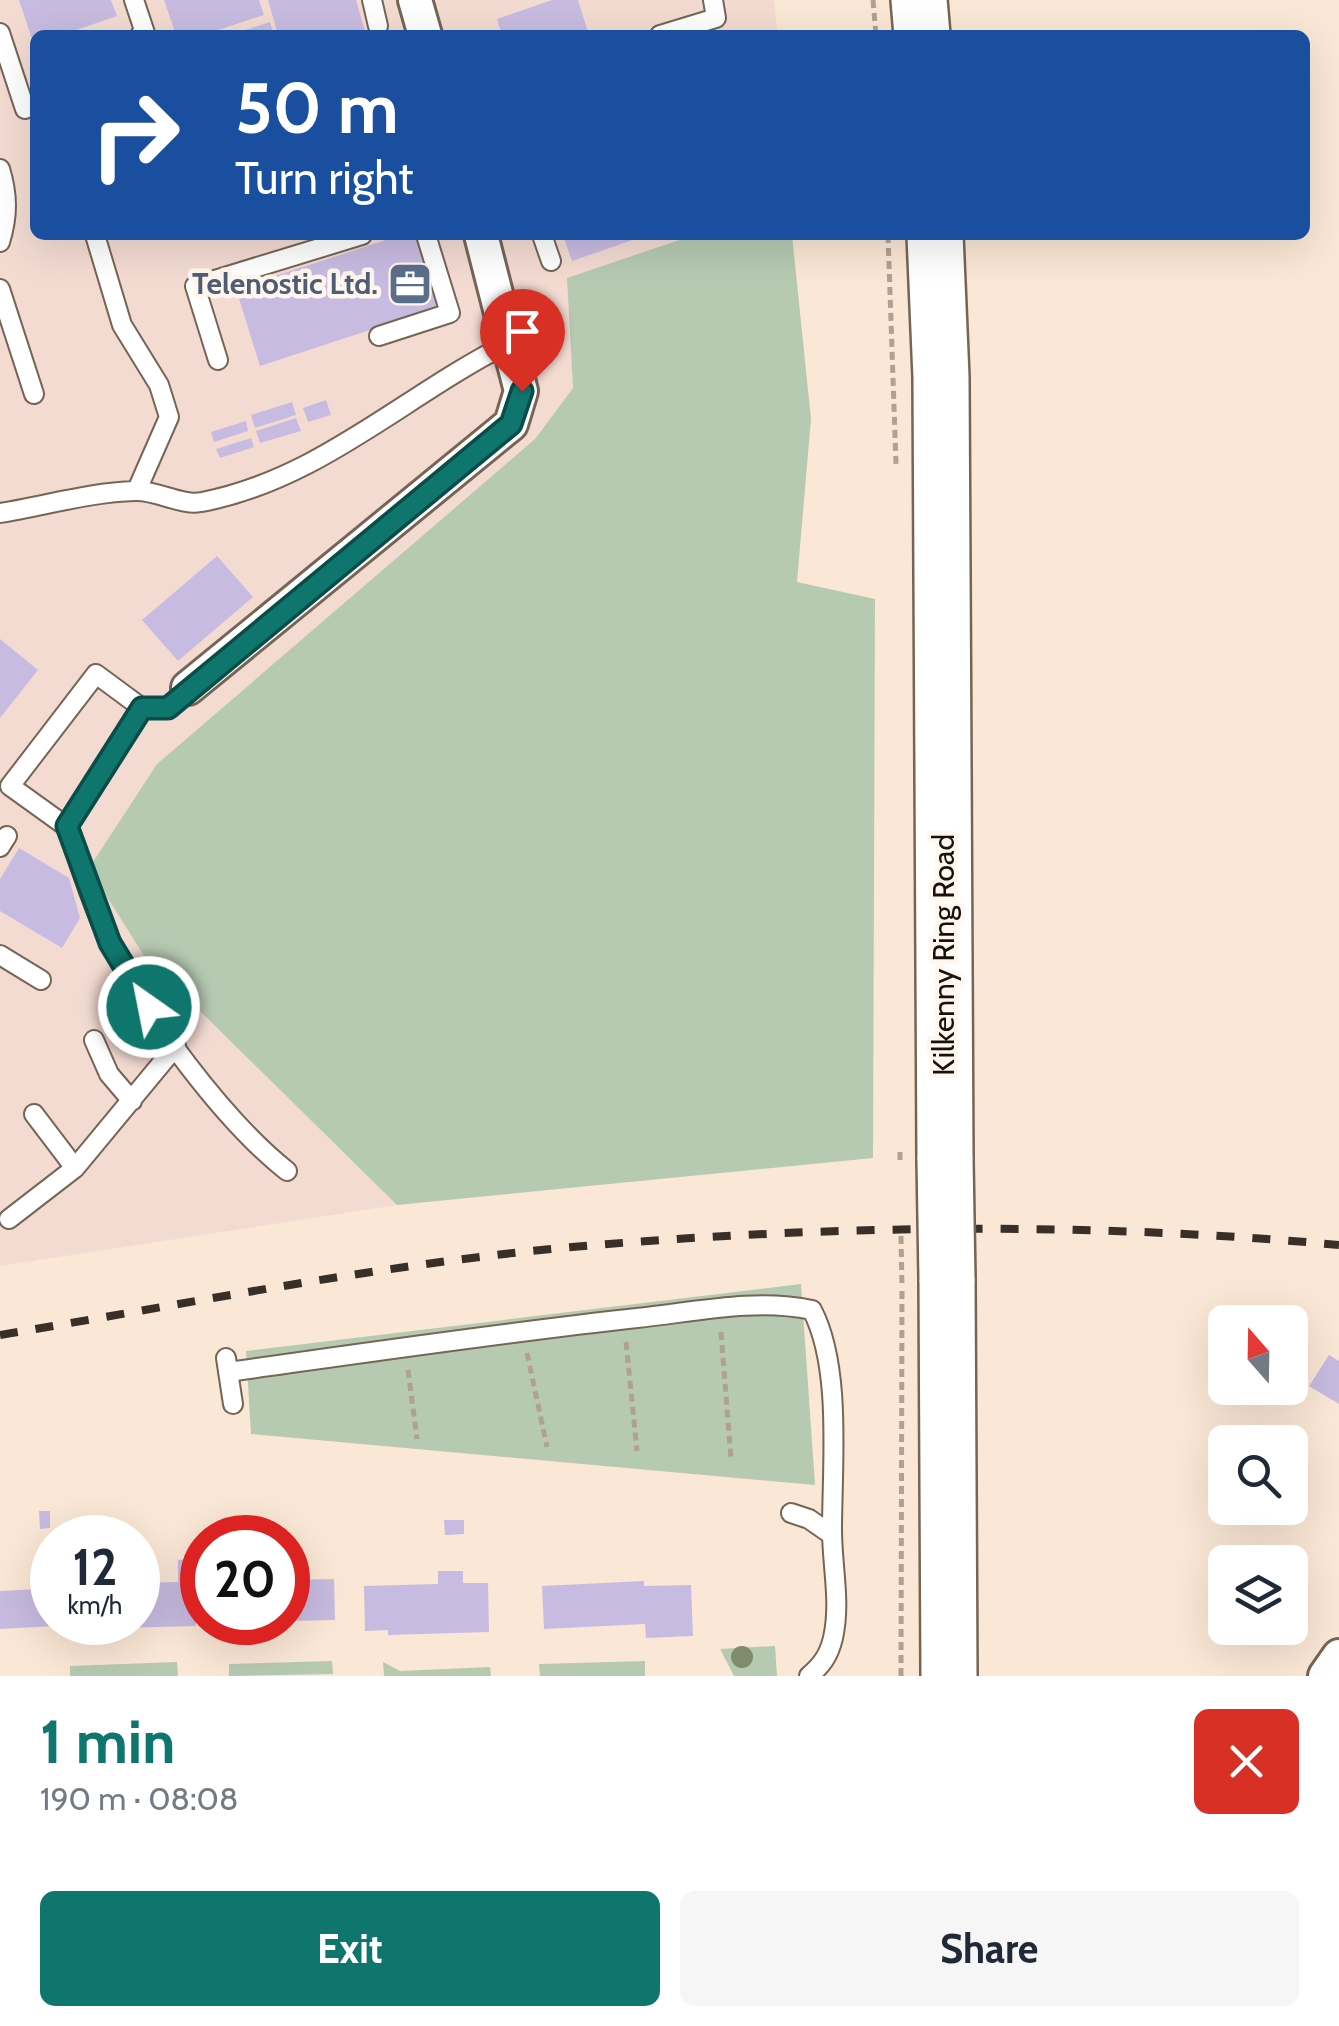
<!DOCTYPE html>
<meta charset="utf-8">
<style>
:root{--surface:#fff;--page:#f6f6f7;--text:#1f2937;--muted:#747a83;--accent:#0f766e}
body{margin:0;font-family:Cabin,sans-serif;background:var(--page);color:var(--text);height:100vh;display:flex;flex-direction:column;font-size:38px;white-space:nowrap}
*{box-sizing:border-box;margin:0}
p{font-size:32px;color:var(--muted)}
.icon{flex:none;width:55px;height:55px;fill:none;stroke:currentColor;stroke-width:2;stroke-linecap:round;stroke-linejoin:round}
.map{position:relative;height:1676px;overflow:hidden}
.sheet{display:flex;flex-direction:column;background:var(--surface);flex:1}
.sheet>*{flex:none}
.hud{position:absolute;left:30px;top:30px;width:1280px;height:210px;border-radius:15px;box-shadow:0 10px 40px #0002;background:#1a4fa0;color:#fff;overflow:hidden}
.needle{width:65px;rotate:340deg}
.fabs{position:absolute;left:1208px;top:1305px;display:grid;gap:20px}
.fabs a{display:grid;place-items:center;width:100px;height:100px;border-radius:15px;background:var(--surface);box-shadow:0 10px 40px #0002;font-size:50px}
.speed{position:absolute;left:30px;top:1515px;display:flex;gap:20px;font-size:50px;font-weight:700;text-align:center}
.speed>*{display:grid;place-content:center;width:130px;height:130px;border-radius:50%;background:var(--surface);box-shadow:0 10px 40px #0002;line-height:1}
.speed small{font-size:25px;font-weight:400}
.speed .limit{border:15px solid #d22;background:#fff;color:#111}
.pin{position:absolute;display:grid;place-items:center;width:85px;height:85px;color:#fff;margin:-102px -42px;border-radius:50% 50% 50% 0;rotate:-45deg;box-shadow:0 0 10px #0007}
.pin .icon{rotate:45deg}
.me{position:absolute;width:110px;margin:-55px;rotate:327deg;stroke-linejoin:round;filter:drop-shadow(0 0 8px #0008)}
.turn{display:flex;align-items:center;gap:35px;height:210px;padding:0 40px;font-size:45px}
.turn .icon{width:130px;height:130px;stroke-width:2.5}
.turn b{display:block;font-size:70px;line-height:85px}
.round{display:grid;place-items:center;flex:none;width:105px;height:105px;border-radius:15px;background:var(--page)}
.overview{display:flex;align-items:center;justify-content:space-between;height:170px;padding:0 40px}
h1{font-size:60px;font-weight:800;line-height:75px;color:var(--accent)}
.primary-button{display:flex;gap:20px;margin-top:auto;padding:20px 40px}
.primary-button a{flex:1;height:115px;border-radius:15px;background:var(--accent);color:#fff;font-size:40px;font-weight:800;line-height:115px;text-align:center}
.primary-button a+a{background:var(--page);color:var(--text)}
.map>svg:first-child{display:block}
</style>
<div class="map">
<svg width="1339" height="1676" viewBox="0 0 1339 1676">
<rect width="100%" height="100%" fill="#fbe7d5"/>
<path fill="#f3dbd2" d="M 0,0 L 774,0 L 778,35 L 35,35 L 35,235 L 694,235 L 568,278 L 573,388 L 535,439 L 157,764 L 89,868 L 144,956 L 397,1205 L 0,1266 Z"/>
<path fill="#b6cab2" d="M 694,235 L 792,235 L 811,419 L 797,582 L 875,599 L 873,1158 L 397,1205 L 144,956 L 89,868 L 157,764 L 535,439 L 573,388 L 567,278 Z
M 801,1284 L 815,1485 L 251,1434 L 246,1351 Z
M 775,1646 L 777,1676 L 734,1676 L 720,1649 Z
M 332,1661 L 333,1674 L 229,1676 L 229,1664 Z
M 645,1661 L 645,1676 L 540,1676 L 539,1664 Z
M 177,1662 L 178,1676 L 70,1676 L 70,1666 Z
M 383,1662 L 400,1671 L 490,1667 L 491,1676 L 384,1676 Z"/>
<path fill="#c8bbe1" d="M 19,0 L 111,0 L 117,16 L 62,35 L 35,35 L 34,45 Z
M 164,0 L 259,0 L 264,15 L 203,35 L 176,35 Z
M 268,0 L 356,0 L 366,35 L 278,35 Z
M 552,0 L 578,0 L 588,32 L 502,35 L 497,19 Z
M 270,22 L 274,35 L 233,35 L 233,34 Z
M 401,235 L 417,235 L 440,307 L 260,366 L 236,289 Z
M 563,235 L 644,235 L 644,236 L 572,261 Z
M 326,400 L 331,415 L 308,422 L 303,408 Z
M 292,402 L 296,415 L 255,428 L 251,415 Z
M 296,418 L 301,431 L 260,443 L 256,431 Z
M 246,421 L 248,431 L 214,442 L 211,432 Z
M 251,438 L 254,447 L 220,458 L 216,449 Z
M 217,556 L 253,597 L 178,661 L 142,620 Z
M 0,639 L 38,670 L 0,718 Z
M 19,848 L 69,878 L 80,918 L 62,948 L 0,911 L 0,879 Z
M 1329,1355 L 1339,1361 L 1339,1404 L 1309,1386 Z
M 39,1511 L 50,1511 L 50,1528 L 40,1529 Z
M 444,1520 L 464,1520 L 464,1534 L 445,1535 Z
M 194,1559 L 196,1626 L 77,1629 L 76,1622 L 138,1622 L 138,1583 L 178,1582 L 178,1560 Z
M 438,1571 L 463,1571 L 463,1583 L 488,1583 L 489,1632 L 388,1635 L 388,1630 L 365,1631 L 364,1586 L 438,1584 Z
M 334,1579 L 335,1620 L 288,1621 L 288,1580 Z
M 644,1581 L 644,1586 L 691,1585 L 693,1636 L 646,1638 L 645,1624 L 544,1629 L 542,1586 Z
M 36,1589 L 36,1602 L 52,1601 L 54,1626 L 0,1629 L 0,1591 Z"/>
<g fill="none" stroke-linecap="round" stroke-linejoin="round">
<defs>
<path id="service" d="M 134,0 L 145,33 L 140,35
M 372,0 L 378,26
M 0,33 L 25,109
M 660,35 L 716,18 L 713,0
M 0,169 C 8,195 8,216 0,242
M 95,235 L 122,325 L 159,385 L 169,417 L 137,490
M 542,235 L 551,261
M 0,289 L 34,394
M 379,336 L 450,313 L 426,235
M 218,360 L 195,286 L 362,235
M 0,513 C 44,506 91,492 135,491 C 157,490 181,506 202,502 C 321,479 406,394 511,342
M 142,708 L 96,674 L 10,786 L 67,827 L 142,708 L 168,708 L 188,688
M 67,827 C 80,865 92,905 110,942 C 144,1014 224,1121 287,1171
M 0,847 L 7,836
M 0,955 L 41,980
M 94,1040 L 109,1074 L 132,1101
M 34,1114 L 75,1168
M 9,1219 L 75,1168 L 176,1046
M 226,1358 L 233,1404
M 228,1372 C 364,1353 500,1333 637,1318 C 695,1312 755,1298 812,1310 C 842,1367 832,1465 832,1530 C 832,1567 841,1601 833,1638 C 829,1655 822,1665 809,1676
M 791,1513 L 809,1519 L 832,1535"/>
<path id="minor" d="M 415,0 L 425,35
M 188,688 L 511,424 L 521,391 L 481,235
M 1325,1676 L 1339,1656"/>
<path id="trunk" d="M 919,0 L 922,35
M 935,235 L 941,377 L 945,1160
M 947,1279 L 949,1676"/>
</defs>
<use href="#service" stroke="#766555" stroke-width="22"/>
<use href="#minor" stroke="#766555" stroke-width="38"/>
<use href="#trunk" stroke="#766555" stroke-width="60"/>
<path stroke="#b1a193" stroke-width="5" stroke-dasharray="8 5" stroke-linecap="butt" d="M 873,0 L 876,35
M 888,235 L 896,464
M 721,1332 L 731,1459
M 626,1342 L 637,1451
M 527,1353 L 547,1447
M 408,1370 L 417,1439
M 901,1676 L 902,1288"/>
<use href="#service" stroke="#fff" stroke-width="18"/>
<use href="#minor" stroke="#fff" stroke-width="32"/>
<use href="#trunk" stroke="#fff" stroke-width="55"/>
<path stroke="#383028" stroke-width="8" stroke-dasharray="18 18" stroke-linecap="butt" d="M 0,1335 C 186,1304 373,1266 561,1248 C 820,1225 1080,1221 1339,1245"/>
<defs>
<path id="trunk-bridge" d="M 945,1160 L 947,1279"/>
</defs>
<use href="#trunk-bridge" stroke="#766555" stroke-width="60" stroke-linecap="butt"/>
<path stroke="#b1a193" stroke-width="5" stroke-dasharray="8 5" stroke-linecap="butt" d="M 900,1152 L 900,1165
M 901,1236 L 902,1288"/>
<use href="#trunk-bridge" stroke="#fff" stroke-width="55"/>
</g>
<circle fill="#7f8b6a" cx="742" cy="1657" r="11"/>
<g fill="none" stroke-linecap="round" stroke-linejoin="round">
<defs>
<path id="route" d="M 149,1007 L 110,943 L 67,826 L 142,708 L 168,708 L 511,424 L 522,391"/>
</defs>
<use href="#route" stroke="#0a4d48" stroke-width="25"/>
<use href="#route" stroke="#0f766e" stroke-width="18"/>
</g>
<defs>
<symbol id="office-square" viewBox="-11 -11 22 22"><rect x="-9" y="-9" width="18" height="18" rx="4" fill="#5c6f8a" stroke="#fff7ef"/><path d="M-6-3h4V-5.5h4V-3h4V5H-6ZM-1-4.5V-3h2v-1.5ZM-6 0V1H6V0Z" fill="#fff"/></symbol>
</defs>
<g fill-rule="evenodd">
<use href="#office-square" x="385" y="259" width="50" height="50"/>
</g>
<g text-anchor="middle" stroke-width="9" stroke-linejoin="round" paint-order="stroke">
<g font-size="30" font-weight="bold" fill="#4e5e75" stroke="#fff7ef" text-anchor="end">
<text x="378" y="294">Telenostic Ltd.</text>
</g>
<g font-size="30" fill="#17110a" stroke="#fff7ef">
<text transform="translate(944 955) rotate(-90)" y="10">Kilkenny Ring Road</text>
</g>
</g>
</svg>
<div class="fabs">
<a><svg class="needle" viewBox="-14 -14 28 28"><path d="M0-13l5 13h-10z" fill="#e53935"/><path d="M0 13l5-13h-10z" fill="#747a83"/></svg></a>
<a><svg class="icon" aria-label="search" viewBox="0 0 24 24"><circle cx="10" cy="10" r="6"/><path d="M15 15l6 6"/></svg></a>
<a><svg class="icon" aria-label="layers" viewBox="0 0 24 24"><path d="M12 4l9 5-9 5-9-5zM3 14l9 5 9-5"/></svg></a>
</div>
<div class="speed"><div>12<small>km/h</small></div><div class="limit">20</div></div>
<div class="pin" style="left:522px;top:391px;background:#d93025"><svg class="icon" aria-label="arrive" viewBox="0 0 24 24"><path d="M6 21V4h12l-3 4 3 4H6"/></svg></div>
<svg class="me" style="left:149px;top:1007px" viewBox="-20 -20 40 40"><circle r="17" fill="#0f766e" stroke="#fff" stroke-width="3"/><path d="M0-11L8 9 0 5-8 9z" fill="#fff"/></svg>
<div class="hud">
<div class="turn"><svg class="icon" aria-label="right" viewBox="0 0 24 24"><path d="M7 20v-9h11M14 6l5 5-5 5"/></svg><div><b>50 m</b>Turn right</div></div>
</div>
</div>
<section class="sheet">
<div class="overview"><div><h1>1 min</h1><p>190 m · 08:08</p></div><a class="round" style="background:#d93025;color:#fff"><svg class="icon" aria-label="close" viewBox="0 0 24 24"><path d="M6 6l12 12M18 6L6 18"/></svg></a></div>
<div class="primary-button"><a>Exit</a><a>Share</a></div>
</section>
